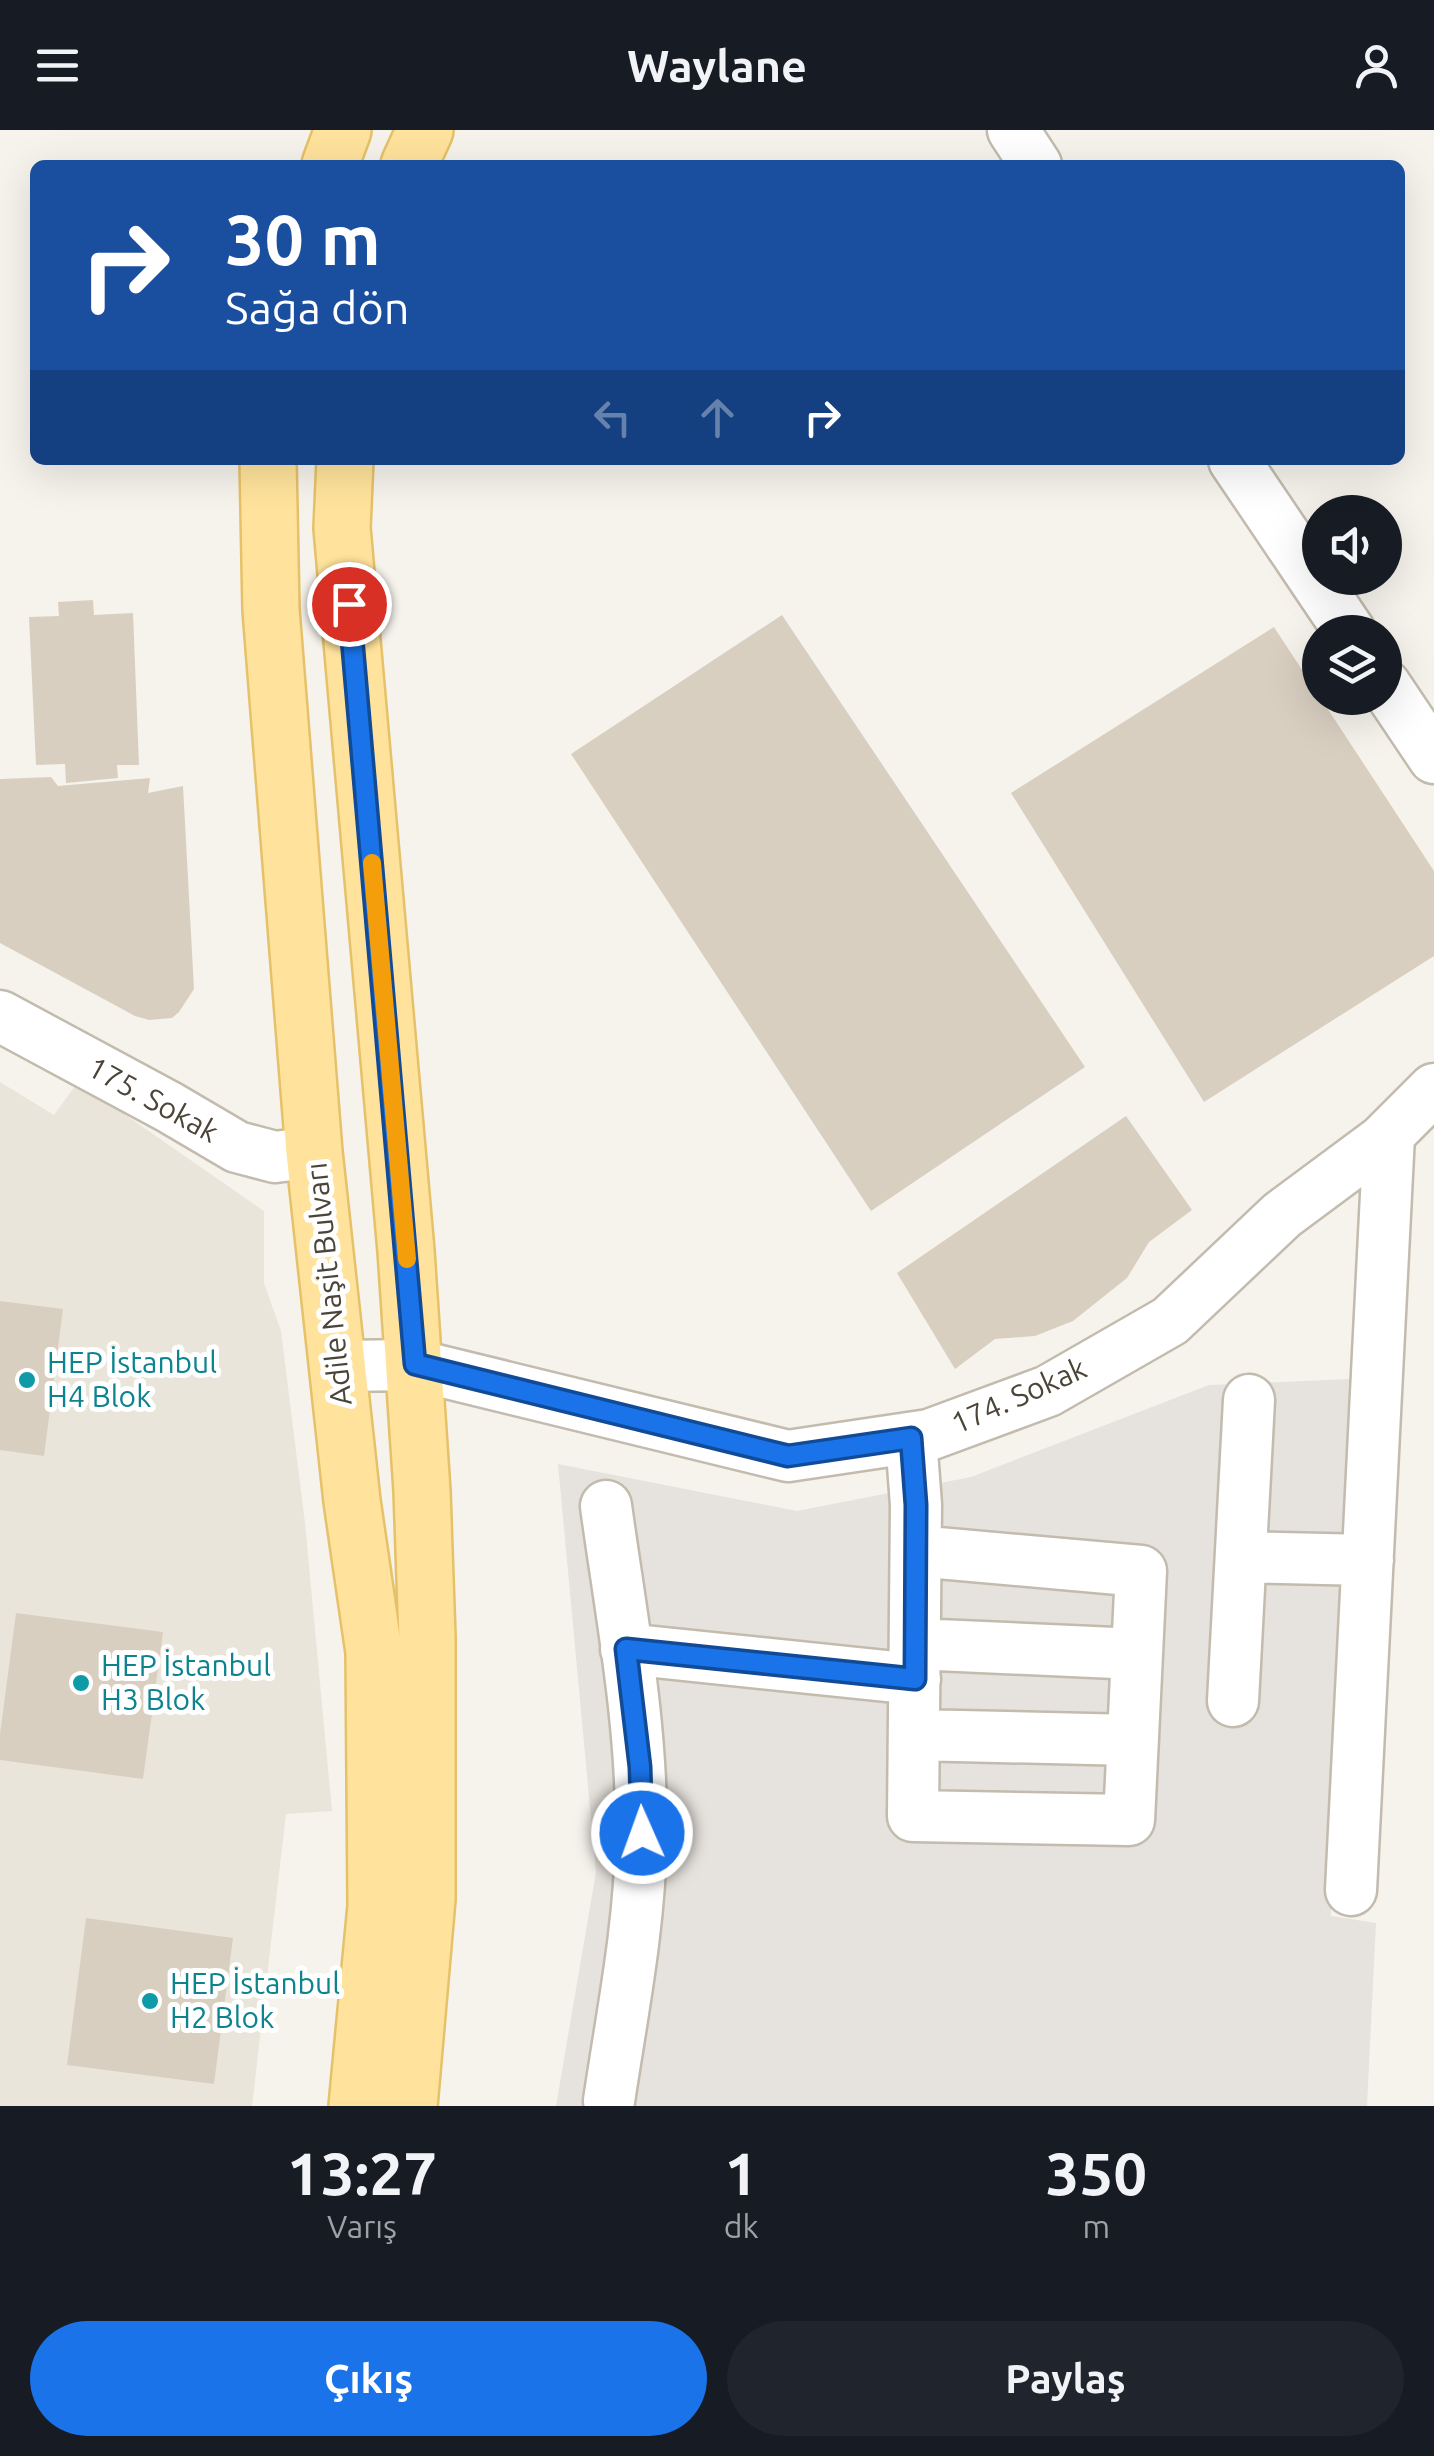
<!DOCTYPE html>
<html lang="tr">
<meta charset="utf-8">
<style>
:root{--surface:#171b24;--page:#20242c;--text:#f1f3f6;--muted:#9ea1a6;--accent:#1a73e8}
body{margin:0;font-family:Ubuntu,sans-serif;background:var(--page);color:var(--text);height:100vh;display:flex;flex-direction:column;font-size:38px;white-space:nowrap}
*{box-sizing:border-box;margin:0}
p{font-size:32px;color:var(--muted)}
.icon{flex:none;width:55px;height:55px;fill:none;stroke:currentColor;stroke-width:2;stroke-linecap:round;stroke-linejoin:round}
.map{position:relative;height:1976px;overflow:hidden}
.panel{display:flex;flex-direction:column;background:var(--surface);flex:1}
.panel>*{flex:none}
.top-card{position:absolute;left:30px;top:30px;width:1375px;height:305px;border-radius:15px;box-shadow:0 10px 40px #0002;background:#1a4fa0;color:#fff;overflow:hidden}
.controls{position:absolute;left:1302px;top:365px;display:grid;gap:20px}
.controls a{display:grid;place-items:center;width:100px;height:100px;border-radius:50%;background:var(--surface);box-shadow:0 10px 40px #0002;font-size:50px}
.pin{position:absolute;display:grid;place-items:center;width:85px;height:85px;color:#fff;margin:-42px;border:5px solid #fff;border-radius:50%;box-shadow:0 2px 10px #0007}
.me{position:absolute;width:110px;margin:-55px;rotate:358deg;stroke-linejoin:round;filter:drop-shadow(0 0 8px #0008)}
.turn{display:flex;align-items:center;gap:35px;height:210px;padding:0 30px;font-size:45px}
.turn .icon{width:130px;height:130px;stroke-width:2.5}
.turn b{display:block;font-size:70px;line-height:85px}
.lanes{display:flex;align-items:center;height:95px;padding:0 30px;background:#0003;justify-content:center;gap:50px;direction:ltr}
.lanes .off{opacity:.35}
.eta{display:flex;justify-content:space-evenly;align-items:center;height:170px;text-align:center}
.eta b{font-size:60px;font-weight:600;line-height:70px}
.button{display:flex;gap:20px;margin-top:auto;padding:20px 30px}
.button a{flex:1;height:115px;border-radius:60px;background:var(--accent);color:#fff;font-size:40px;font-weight:600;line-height:115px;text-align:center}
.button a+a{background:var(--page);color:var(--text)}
header{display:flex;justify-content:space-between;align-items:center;height:130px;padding:0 30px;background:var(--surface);font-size:45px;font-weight:600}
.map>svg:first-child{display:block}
</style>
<header><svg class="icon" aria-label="menu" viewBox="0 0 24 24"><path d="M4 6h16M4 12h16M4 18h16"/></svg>Waylane<svg class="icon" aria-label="person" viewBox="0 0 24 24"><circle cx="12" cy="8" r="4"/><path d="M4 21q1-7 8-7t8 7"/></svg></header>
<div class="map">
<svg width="1434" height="1976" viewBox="0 0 1434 1976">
<rect width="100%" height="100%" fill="#f6f3ec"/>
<path fill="#eae5da" d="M 0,952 L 54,985 L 78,952 L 264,1081 L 264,1153 L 281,1201 L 305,1393 L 332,1681 L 286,1684 L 252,1976 L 0,1976 Z"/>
<path fill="#e6e2dd" d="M 1349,1249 L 1331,1786 L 1376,1793 L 1367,1976 L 556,1976 L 596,1742 L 558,1334 L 797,1381 L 971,1347 L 1209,1255 Z"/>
<path fill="#d8cfc1" d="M 93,470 L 94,485 L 133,483 L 139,635 L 117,635 L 118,648 L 66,653 L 65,634 L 36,635 L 29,487 L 59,486 L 58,472 Z
M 782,485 L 1085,937 L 871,1081 L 571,624 Z
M 1274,497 L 1434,741 L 1434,826 L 1204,972 L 1011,663 Z
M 51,647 L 58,656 L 150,648 L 148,663 L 183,656 L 194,859 L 179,882 L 172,888 L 149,890 L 135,886 L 0,813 L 0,649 Z
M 1126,986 L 1192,1080 L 1149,1112 L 1127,1148 L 1073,1191 L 1035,1206 L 995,1209 L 955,1239 L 897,1143 Z
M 0,1171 L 63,1179 L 44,1326 L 0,1320 Z
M 16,1483 L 163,1502 L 143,1649 L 0,1630 L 0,1604 Z
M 86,1788 L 233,1808 L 214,1954 L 67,1935 Z"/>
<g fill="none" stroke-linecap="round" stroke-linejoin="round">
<defs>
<path id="minor" d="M 1013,0 L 1036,35
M 1234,330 L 1350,502
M 1385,555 L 1434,628
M 0,886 L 169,977 L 237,1017 L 275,1027 L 314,1022
M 339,1236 L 415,1235 L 788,1326 L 929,1305 L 1048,1261 L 1170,1191 L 1282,1085 L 1383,1010 L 1434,959
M 911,1308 L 916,1375 L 913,1686 L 1129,1690 L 1141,1441 L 916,1421
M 606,1376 C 621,1485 643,1597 641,1708 C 640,1796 622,1884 609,1971
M 1241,1427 L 1368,1430
M 915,1514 L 1137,1524
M 626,1519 L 915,1549
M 1233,1571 L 1249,1270
M 914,1605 L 1133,1610
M 1351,1760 L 1389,1005"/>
<path id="major" d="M 330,35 L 343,0
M 409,35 L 425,0
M 268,330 L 271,480 L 314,1022 L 352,1371 L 374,1522 L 376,1776 L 357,1976
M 345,330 L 342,398 L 406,1121 L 422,1361 L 427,1507 L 427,1769 L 409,1976"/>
</defs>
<use href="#minor" stroke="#c2bbae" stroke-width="55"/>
<use href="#major" stroke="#e6c16a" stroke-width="60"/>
<use href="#minor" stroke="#fff" stroke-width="50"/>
<use href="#major" stroke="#ffe39c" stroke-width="55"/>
</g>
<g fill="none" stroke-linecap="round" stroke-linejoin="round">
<defs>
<path id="route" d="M 349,474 L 415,1234 L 788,1326 L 911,1308 L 916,1375 L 915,1549 L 626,1519 L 640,1637 L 642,1703"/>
</defs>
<use href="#route" stroke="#114b97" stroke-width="25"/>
<use href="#route" stroke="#1a73e8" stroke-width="18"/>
<path stroke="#f59e0b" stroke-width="18" d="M 372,733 L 407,1129"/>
</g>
<g fill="#0f9aa8" stroke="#fff" stroke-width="4">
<circle cx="27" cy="1250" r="10"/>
<circle cx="81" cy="1553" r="10"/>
<circle cx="150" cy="1871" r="10"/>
</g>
<g text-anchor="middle" stroke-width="10" stroke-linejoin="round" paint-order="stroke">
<g font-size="30" fill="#4b4439" stroke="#fff">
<text transform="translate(153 970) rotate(29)" y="10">175. Sokak</text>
<text transform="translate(329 1154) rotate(-96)" y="10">Adile Naşit Bulvarı</text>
<text transform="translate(1019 1266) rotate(-24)" y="10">174. Sokak</text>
</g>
<g font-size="30" fill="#0d838f" stroke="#fff" text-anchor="start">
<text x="47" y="1243">HEP İstanbul<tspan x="47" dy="34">H4 Blok</tspan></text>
<text x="101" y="1546">HEP İstanbul<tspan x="101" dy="34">H3 Blok</tspan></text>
<text x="170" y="1864">HEP İstanbul<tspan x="170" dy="34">H2 Blok</tspan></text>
</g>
</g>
</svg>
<div class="controls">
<a><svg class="icon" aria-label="sound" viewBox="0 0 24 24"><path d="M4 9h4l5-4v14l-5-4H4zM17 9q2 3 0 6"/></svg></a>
<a><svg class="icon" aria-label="layers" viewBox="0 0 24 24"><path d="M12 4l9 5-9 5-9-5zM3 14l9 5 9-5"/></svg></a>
</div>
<div class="pin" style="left:349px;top:474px;background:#d93025"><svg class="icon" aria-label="arrive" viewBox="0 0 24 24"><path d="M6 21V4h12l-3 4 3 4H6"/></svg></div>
<svg class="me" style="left:642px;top:1703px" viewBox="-20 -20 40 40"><circle r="17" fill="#1a73e8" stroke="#fff" stroke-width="3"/><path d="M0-11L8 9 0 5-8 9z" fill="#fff"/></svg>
<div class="top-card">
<div class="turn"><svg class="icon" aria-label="right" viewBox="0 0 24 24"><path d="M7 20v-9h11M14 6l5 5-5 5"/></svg><div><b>30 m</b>Sağa dön</div></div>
<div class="lanes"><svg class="icon off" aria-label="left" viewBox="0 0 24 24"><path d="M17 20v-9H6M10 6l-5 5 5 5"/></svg><svg class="icon off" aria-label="ahead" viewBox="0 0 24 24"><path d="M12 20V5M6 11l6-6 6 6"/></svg><svg class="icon" aria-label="right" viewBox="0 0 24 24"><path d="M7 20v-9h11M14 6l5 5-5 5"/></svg></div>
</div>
</div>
<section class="panel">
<div class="eta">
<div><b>13:27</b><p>Varış</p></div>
<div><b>1</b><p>dk</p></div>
<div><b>350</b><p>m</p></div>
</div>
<div class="button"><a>Çıkış</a><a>Paylaş</a></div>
</section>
